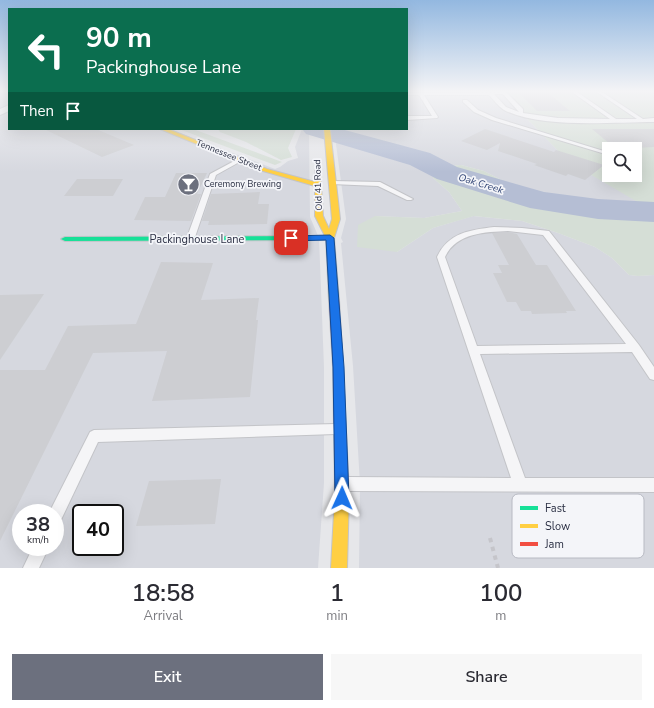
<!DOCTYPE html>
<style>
:root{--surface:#fff;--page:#f7f7f7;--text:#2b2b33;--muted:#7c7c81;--accent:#6c707e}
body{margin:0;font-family:"Nunito Sans",sans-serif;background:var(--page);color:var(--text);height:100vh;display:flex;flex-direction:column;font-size:15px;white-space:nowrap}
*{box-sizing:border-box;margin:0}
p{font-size:13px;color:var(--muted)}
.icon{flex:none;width:22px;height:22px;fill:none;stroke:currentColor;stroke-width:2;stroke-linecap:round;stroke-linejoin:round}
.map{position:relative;height:568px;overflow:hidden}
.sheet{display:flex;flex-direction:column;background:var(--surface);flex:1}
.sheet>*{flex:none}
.hud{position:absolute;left:8px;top:8px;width:400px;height:122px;border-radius:0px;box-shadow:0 4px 16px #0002;background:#0b6e4f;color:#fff;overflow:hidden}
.buttons{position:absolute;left:602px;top:142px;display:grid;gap:8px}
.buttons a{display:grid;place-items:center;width:40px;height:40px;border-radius:0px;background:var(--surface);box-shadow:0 4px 16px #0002;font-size:20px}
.speed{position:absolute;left:12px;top:504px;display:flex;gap:8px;font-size:20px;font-weight:700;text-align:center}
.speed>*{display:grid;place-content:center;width:52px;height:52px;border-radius:50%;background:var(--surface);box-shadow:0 4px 16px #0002;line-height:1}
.speed small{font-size:10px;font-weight:400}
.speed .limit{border:2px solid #111;border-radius:6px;background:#fff;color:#111}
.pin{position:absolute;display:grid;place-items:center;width:34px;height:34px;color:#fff;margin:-17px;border-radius:8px;box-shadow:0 2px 6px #0006}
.me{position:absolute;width:44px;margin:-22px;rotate:1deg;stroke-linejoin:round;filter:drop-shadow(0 0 3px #0008)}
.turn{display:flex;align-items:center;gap:14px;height:84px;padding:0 12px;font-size:18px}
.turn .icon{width:52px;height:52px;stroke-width:2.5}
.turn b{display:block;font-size:28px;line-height:34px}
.then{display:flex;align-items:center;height:38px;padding:0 12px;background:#0003;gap:8px;font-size:15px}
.eta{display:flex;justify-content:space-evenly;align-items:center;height:68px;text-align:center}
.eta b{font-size:24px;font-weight:600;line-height:28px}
.primary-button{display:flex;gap:8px;margin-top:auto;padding:8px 12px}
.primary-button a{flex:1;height:46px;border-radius:0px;background:var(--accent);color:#fff;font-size:16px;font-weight:600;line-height:46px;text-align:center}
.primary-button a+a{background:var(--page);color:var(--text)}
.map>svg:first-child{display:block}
</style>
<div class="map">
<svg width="654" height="568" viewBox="0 0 654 568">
<rect width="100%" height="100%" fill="#e6e7ea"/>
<path fill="#d6d8df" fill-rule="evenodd" d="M 0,92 L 9,92 L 9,129 L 169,129 L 275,169 L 280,167 L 288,161 L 298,158 L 295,147 L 302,129 L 309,129 L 310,217 L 319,238 L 324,367 L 324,483 L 318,568 L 0,568 ZM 21,513 L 55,513 L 55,547 L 21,547 ZM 81,513 L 115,513 L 115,547 L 81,547 Z
M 407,92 L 501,92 L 569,162 L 642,203 L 620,209 L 570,206 L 536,198 L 484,171 L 461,165 L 432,168 L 433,178 L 449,192 L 462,211 L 424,218 L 375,216 L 397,252 L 433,228 L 473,216 L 522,221 L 558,233 L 595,247 L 612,258 L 629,275 L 638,276 L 654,275 L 654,568 L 359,568 L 360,484 L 353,366 L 341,243 L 343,242 L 341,238 L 346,219 L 334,129 L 407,129 Z"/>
<path fill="#d5ded6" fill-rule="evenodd" d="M 501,92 L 654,92 L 654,275 L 638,276 L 629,275 L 612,258 L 595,247 L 558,233 L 522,221 L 474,216 L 433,228 L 397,252 L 357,247 L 358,225 L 375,216 L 424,218 L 462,211 L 449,192 L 433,178 L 431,168 L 461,165 L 484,171 L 536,198 L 570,206 L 620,209 L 641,204 L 569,162 ZM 609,149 L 635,149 L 635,175 L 609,175 Z
M 179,129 L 193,129 L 282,162 L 275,165 Z
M 218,129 L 296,129 L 288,148 L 292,157 L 281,160 L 246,142 L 220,132 Z"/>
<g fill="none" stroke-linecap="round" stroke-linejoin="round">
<path fill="#b5bed4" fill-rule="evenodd" d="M 302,129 L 341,129 L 430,153 L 457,167 L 544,192 L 598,199 L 654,202 L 654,222 L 598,219 L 530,208 L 437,179 L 410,165 L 306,134 Z"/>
</g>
<path fill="#cdced2" d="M 518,92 L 547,92 L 570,111 L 537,111 Z
M 44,129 L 96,129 L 134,145 L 102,157 Z
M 485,129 L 554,152 L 556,150 L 604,165 L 585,180 L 568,174 L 566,176 L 534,165 L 537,164 L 498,151 L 500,143 L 487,150 L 461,141 Z
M 592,129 L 654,129 L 654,147 L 616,149 Z
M 176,173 L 207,173 L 197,194 L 201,194 L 191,221 L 134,220 L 145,197 L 165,197 Z
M 77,179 L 123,179 L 113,196 L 64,196 Z
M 260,192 L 258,204 L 269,204 L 267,224 L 208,225 L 209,221 L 202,221 L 211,194 Z
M 508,232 L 517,234 L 536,265 L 547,265 L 576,311 L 566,311 L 567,313 L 532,314 L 531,311 L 521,311 L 516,302 L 507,302 L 493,273 L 502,273 L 498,265 L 509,265 L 492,233 Z
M 161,262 L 213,263 L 201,300 L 259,298 L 256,320 L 258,320 L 250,397 L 152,401 L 167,351 L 93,353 L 0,541 L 0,370 L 45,370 L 68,326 L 136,324 Z
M 44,294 L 0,360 L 0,295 Z
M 221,479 L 215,524 L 136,526 L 149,481 Z"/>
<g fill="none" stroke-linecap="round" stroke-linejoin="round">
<defs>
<path id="lane" d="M 506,92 L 523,109 L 523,113 L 558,118 L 610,119 L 572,92 L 577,92 L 616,119 L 637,119 L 597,92 L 602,92 L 643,119 L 654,118 L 654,122 C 611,122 542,129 504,110 C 498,106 494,100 489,95 L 424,95 L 438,117 L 437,118 L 407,120 L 407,116 L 432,116 L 419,95 L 407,95 L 407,93 ZM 494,94 L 503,94 L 519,112 L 506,107 Z
M 463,100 L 467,100 L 478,110 L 496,118 L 607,152 L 602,153 L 492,120 L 474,112 L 463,102 Z
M 238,159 L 243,160 L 216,175 L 194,240 L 193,242 L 187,242 L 186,240 L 210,174 Z
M 333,181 L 380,182 L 413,199 L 411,200 L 407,200 L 378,186 L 331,184 L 331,182 Z
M 494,227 L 522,228 L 549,231 L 639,345 L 654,367 L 654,380 L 650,379 L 632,352 L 480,354 L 525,478 L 654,478 L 654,492 L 348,491 L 343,489 L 341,484 L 343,479 L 348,477 L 511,478 L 437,257 C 448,233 469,230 494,227 ZM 508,231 L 543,235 L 626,344 L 477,346 L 445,257 C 456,233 485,232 508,231 Z
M 336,424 L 340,425 L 342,429 L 340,433 L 336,434 L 98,442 L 60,522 L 55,524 L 55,513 L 49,513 L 90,432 L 94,430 Z
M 33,547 L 49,547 L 39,568 L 23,568 Z"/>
<path id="street" d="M 9,105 L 9,111 L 0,115 L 0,109 Z"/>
<path id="fast" d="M 330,236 L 333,236 L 334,238 L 333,240 L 65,241 L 61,239 L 65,237 Z"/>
<path id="slow" d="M 160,129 L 168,129 L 267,169 L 315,182 L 315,171 L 320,170 L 323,216 L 329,229 L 332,219 L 324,129 L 330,129 L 340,219 L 334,238 L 339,300 L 337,302 L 331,302 L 329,300 L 326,238 L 315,216 L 315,186 L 263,171 Z
M 342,487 L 347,489 L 349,494 L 347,568 L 331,568 L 335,494 L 337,489 Z"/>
<path id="jam" d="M 334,297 L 339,300 L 343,367 L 349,494 L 347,499 L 342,501 L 337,499 L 335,494 L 333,367 L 329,300 Z"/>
</defs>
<use href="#lane" stroke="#c3c4c8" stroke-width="2"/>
<use href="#street" stroke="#c3c4c8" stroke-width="2"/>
<use href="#fast" stroke="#c3c4c8" stroke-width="2"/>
<use href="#slow" stroke="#c3c4c8" stroke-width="2"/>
<use href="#jam" stroke="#c3c4c8" stroke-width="2"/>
<path stroke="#c5c5ca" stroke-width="4" stroke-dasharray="4.5 4.5" stroke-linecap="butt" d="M 490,538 L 498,568"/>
<use href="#lane" fill="#f5f5f7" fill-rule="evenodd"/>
<use href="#street" fill="#f5f5f7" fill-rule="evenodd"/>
<use href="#fast" fill="#16e098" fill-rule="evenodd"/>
<use href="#slow" fill="#ffcf43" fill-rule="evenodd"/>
<use href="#jam" fill="#f24e42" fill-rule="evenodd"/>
</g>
<linearGradient id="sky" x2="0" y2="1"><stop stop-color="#93b8e0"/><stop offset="0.53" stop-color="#f4f4f6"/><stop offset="1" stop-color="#f4f4f6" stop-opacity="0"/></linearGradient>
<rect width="654" height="172" fill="url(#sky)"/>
<path fill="#1a73e8" stroke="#114b97" d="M 330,235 L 334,238 L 344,367 L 349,498 L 347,503 L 342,505 L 337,503 L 335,498 L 333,367 L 326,240 L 291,241 L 287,238 L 291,236 Z"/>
<defs>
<symbol id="bar-disc" viewBox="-11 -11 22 22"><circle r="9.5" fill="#6c707e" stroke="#f4f5f9"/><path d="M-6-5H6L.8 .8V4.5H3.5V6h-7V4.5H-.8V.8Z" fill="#fff"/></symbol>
</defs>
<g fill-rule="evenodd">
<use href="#bar-disc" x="176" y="172" width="25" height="25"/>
</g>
<g text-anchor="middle" stroke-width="3.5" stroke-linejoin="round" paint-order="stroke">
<g font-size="9" fill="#2b3044" stroke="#f4f5f9">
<text transform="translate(229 155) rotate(22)" y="3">Tennessee Street</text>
<text transform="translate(318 185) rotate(-92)" y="3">Old 41 Road</text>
</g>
<g font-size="9" fill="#2b3044" stroke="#f4f5f9" text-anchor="start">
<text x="204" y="187">Ceremony Brewing</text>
</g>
<g font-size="10" font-style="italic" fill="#354878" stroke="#f4f5f9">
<text transform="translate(481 183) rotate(17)" y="4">Oak Creek</text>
</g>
<g font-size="11" fill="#2b3044" stroke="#f4f5f9">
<text x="197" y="243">Packinghouse Lane</text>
</g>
</g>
<rect x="512" y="494" width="132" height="64" rx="6" fill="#f4f5f9" stroke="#b8bac3" stroke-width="1"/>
<rect x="520" y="506" width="18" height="4" fill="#16e098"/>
<rect x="520" y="524" width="18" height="4" fill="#ffcf43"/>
<rect x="520" y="542" width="18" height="4" fill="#f24e42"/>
<g font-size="11" fill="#2b3044">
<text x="545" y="512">Fast</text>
<text x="545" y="530">Slow</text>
<text x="545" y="548">Jam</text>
</g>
</svg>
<div class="buttons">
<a><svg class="icon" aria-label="search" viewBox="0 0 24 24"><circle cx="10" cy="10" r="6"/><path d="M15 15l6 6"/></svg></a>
</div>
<div class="speed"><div>38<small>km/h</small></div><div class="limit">40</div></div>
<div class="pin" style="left:291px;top:238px;background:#d93025"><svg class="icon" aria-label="arrive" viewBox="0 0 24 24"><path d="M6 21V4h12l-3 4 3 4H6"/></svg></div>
<svg class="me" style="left:342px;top:498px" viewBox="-20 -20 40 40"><path d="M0-17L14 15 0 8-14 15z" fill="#1a73e8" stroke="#fff" stroke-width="4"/></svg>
<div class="hud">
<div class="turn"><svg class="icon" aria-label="left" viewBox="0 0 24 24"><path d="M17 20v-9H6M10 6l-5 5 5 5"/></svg><div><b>90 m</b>Packinghouse Lane</div></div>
<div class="then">Then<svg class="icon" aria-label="arrive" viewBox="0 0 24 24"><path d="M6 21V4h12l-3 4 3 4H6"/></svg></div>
</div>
</div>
<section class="sheet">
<div class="eta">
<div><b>18:58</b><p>Arrival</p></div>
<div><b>1</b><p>min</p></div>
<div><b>100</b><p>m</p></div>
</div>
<div class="primary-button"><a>Exit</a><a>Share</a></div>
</section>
